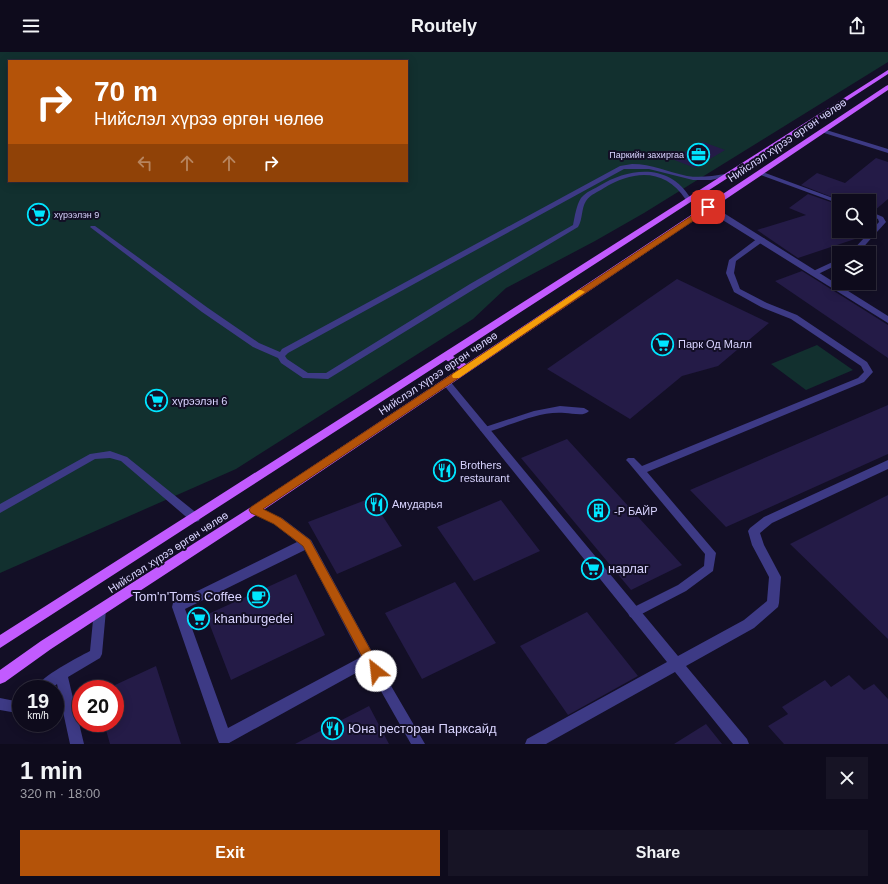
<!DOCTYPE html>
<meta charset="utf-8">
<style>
:root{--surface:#0e0b1c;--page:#171425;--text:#f1f3f6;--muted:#9b9ba3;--line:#2e2b3b;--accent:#b45309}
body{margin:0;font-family:Arial,sans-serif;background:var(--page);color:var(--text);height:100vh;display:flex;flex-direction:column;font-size:15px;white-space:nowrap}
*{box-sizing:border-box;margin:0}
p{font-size:13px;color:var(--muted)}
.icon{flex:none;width:22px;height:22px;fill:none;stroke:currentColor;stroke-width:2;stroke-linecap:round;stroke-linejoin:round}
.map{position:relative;height:692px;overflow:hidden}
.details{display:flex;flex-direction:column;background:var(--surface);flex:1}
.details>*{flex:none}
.guide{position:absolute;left:8px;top:8px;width:400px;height:122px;border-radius:0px;box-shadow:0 2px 10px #0003,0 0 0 1px var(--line);background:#b45309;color:#fff;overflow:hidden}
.controls{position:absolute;left:832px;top:142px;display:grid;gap:8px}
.controls a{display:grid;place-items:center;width:44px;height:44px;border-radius:0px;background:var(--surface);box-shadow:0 2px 10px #0003,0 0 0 1px var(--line);font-size:20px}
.speed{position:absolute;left:12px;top:628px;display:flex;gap:8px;font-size:20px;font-weight:700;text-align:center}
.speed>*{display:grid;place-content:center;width:52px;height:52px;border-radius:50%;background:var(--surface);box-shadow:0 2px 10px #0003,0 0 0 1px var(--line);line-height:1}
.speed small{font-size:10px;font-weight:400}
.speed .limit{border:6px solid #d22;background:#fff;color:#111}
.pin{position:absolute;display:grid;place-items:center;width:34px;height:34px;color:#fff;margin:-17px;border-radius:8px;box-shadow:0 2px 6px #0006}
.me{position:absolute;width:44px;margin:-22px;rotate:331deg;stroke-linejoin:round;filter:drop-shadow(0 0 3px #0008)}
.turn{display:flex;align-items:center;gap:14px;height:84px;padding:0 20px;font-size:18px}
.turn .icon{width:52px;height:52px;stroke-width:2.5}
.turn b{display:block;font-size:28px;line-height:34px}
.lanes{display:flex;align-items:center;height:38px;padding:0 20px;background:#0003;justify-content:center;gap:20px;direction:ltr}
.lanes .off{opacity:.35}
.round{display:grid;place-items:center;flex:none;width:42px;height:42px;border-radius:0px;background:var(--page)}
.head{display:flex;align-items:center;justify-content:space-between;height:68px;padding:0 20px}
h1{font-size:24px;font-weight:700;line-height:30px}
.button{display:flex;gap:8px;margin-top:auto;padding:8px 20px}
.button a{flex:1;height:46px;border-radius:0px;background:var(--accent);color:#fff;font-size:16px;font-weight:700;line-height:46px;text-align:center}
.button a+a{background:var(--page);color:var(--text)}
header{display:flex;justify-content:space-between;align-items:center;height:52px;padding:0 20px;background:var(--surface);font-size:18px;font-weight:700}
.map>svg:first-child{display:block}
</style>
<header><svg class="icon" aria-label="menu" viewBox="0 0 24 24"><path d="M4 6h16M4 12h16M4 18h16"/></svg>Routely<svg class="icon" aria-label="share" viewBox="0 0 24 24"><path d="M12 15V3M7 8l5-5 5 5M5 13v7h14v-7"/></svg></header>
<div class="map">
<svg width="888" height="692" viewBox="0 0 888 692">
<rect width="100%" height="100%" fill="#130f26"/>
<path fill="#12302f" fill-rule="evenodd" d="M 0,0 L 888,0 L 888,10 L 644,161 L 595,189 L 506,236 L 473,267 L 236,417 L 0,521 ZM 9,9 L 407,9 L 407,129 L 9,129 Z
M 817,293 L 853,318 L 806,338 L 771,312 Z"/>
<path fill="#241b47" d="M 703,90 L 725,98 L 695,116 L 672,107 Z
M 876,106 L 888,110 L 888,147 L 874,159 L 869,158 L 869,149 L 842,149 L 801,133 L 817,121 L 845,131 Z
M 808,142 L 839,153 L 839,179 L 869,179 L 864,184 L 798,206 L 757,178 L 806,163 L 789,156 Z
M 802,219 L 888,273 L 888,306 L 775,229 Z
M 677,227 L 769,271 L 718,314 L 682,324 L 630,367 L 547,317 Z
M 888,353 L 888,402 L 726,475 L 690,438 Z
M 567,387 L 682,513 L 631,538 L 521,406 Z
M 888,443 L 888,587 L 790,492 Z
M 371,446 L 402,494 L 337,522 L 308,470 Z
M 501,448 L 540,499 L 474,529 L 437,475 Z
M 296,522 L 325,583 L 231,628 L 206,563 Z
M 455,530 L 496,591 L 422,627 L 385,561 Z
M 587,560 L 638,624 L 568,663 L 520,594 Z
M 156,614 L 181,692 L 110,692 L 104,671 L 115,671 L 115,633 Z
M 849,623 L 864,638 L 874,632 L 888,647 L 888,692 L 784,692 L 768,674 L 788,662 L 782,655 L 825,628 L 831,635 Z
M 369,654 L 389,692 L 295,692 Z
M 706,672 L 722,692 L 674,692 Z"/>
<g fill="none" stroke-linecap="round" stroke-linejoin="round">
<path fill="#3d3a85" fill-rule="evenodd" d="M 632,112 C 652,112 668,120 687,124 C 700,126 713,124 725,122 L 728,124 L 711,128 L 693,128 L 649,117 L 624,117 L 288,301 L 285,304 L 287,307 L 308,321 L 326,321 L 470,232 L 573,173 C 575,164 576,154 581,146 C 586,140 592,138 599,134 C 630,115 670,111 691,147 L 688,149 L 686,148 C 665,116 634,118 604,136 C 598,140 591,142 586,149 C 581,157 583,167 578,175 L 476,236 L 328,327 L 303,326 L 281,311 L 278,306 L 253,295 L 202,260 L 90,175 L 91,174 L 95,174 L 208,256 L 259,291 L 280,300 L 282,297 L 620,114 Z
M 760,119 L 841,149 L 842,149 L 839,149 L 839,152 L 837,151 L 758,122 L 757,121 Z
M 869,159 L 883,165 L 886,170 L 858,201 L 850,201 L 879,170 L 878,167 L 869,163 Z
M 758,186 L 764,186 L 765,188 L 736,209 L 734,221 L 740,237 L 767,251 L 797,263 L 867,310 L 873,320 L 864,330 L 647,420 L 716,501 L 713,519 L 686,539 L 634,566 L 630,565 L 628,561 L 630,557 L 678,533 L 704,514 L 705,502 L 628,410 L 626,408 L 628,406 L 634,406 L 642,414 L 858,326 L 864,320 L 861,314 L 791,267 L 761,255 L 734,240 L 726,221 L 729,208 Z
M 839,207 L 839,212 L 816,223 L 813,223 L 809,221 Z
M 560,354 L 584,356 L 589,359 C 584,365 572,361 565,361 C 540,358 509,374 485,381 L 480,378 L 482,376 L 534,359 Z
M 110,399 L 127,405 L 199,463 L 200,466 L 199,469 L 195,470 L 191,469 L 121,409 L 110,406 L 95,407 L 0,461 L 0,452 L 90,402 Z
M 100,553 L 104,554 L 106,558 L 102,602 L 100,606 L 68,625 L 84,692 L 70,692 L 57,632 L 51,637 L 35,637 C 41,624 77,606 90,599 L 94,558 L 96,554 Z
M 369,602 L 373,603 L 425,692 L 411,692 L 365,611 L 363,607 L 365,603 Z
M 0,646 L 15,649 L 21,646 L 21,659 L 17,661 L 0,658 Z"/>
<path fill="#3d3a85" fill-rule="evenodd" d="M 823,77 L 888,97 L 888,101 L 821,80 L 821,78 Z
M 705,153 L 711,153 L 888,264 L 888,271 L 705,157 Z
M 446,327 L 449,328 L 678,604 L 744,568 L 767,549 L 769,525 L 752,493 L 748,479 L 750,476 L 764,465 L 888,408 L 888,417 L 772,471 L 760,481 L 764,493 L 781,525 L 779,551 L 778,555 L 754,576 L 686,614 L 747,687 L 749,692 L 733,692 L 675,620 L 546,692 L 525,692 L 527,687 L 667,610 L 443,332 L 441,330 L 443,328 Z
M 255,454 L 282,466 L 311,488 L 376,607 L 374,611 L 229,691 L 219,691 L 217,686 L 172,555 L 173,551 L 297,490 L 274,472 L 251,461 L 249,458 L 251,455 ZM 305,498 L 361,605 L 228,676 L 185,557 Z"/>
<path fill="#c25bff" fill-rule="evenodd" d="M 888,18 L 888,22 L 453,304 L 466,312 L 886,34 L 888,33 L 888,38 L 259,461 L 51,597 L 5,630 L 0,632 L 0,618 L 41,589 L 251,455 L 459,317 L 446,308 L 0,596 L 0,583 Z"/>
</g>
<path fill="#b45309" stroke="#753606" d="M 708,153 L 711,154 L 711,157 L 263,457 L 281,466 L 310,488 L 382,619 L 380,623 L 376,625 L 372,623 L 303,494 L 274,472 L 251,461 L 249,458 L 251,455 Z"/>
<path fill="#f59e0b" d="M 579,238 L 581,238 L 585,240 L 459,326 L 453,326 L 452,324 L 453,322 Z"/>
<defs>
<symbol id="office-ring" viewBox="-11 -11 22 22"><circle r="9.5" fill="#130f26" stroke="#00e5ff" stroke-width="1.5"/><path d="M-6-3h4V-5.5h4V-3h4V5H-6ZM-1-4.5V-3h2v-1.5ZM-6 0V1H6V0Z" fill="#00e5ff"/></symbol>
<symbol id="supermarket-ring" viewBox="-11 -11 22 22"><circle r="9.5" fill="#130f26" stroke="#00e5ff" stroke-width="1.5"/><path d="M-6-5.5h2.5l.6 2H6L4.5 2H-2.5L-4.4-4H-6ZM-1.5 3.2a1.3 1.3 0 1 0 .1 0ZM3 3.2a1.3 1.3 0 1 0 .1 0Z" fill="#00e5ff"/></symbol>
<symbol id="restaurant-ring" viewBox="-11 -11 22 22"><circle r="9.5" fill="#130f26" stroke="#00e5ff" stroke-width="1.5"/><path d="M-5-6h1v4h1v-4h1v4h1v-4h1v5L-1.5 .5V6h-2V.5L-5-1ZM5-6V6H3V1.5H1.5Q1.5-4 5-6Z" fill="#00e5ff"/></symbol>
<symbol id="building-ring" viewBox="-11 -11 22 22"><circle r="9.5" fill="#130f26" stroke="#00e5ff" stroke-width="1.5"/><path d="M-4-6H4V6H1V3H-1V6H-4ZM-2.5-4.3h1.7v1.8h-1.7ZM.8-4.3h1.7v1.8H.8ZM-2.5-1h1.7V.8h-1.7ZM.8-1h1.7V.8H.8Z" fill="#00e5ff"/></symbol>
<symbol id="cafe-ring" viewBox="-11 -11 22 22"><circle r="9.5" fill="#130f26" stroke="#00e5ff" stroke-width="1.5"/><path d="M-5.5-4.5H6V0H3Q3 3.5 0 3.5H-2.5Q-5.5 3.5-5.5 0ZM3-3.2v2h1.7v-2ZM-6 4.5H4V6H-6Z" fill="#00e5ff"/></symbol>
</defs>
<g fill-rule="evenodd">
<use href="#office-ring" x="686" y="90" width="25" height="25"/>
<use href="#supermarket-ring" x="26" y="150" width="25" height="25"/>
<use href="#supermarket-ring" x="650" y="280" width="25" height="25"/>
<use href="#supermarket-ring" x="144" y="336" width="25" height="25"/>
<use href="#restaurant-ring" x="432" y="406" width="25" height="25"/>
<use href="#restaurant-ring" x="364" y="440" width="25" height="25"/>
<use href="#building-ring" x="586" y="446" width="25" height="25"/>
<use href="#supermarket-ring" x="580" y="504" width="25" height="25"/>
<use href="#cafe-ring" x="246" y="532" width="25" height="25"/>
<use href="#supermarket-ring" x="186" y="554" width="25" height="25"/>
<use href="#restaurant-ring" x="320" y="664" width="25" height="25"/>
</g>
<g text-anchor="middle" stroke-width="4" stroke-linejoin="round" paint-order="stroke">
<g font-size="9" fill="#d9d4ff" stroke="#130f26" text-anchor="end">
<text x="684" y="106">Паркийн захиргаа</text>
<text x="54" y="166" text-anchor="start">хүрээлэн 9</text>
</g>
<g font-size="11" fill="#d9d4ff" stroke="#130f26">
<text transform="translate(787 88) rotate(-34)" y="4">Нийслэл хүрээ өргөн чөлөө</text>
<text transform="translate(438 321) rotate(-34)" y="4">Нийслэл хүрээ өргөн чөлөө</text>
<text transform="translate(168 500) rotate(-33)" y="4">Нийслэл хүрээ өргөн чөлөө</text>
</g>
<g font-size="11" fill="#d9d4ff" stroke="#130f26" text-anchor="start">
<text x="678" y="296">Парк Од Малл</text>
<text x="172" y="353">хүрээлэн 6</text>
<text x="460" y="417">Brothers<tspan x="460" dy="13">restaurant</tspan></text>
<text x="392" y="456">Амударья</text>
<text x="614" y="463">-Р БАЙР</text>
</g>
<g font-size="13" fill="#d9d4ff" stroke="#130f26" text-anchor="start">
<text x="608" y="521">нарлаг</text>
<text x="242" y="549" text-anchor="end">Tom'n'Toms Coffee</text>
<text x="214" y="571">khanburgedei</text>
<text x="348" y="681">Юна ресторан Парксайд</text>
</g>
</g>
</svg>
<div class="controls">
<a><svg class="icon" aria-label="search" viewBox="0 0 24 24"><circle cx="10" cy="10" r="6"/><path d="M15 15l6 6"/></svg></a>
<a><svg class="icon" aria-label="layers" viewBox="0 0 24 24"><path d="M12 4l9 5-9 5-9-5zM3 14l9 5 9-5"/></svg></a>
</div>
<div class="speed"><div>19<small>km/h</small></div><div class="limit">20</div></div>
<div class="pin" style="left:708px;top:155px;background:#d93025"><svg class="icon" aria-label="arrive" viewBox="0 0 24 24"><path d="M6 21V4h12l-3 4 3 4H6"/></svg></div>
<svg class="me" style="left:376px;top:619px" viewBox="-20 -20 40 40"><circle r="19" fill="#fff"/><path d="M0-13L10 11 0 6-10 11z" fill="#b45309"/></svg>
<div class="guide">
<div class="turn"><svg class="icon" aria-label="right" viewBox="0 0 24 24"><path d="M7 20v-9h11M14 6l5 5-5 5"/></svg><div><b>70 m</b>Нийслэл хүрээ өргөн чөлөө</div></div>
<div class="lanes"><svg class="icon off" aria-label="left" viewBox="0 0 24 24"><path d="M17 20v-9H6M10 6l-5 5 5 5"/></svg><svg class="icon off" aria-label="ahead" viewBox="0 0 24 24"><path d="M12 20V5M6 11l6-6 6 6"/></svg><svg class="icon off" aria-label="ahead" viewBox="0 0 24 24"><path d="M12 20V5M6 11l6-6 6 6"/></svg><svg class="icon" aria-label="right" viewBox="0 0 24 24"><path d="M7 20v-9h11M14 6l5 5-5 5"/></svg></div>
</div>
</div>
<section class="details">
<div class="head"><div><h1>1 min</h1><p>320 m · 18:00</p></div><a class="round"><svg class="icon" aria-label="close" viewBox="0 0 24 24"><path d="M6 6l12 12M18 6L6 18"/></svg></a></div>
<div class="button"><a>Exit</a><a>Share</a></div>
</section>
